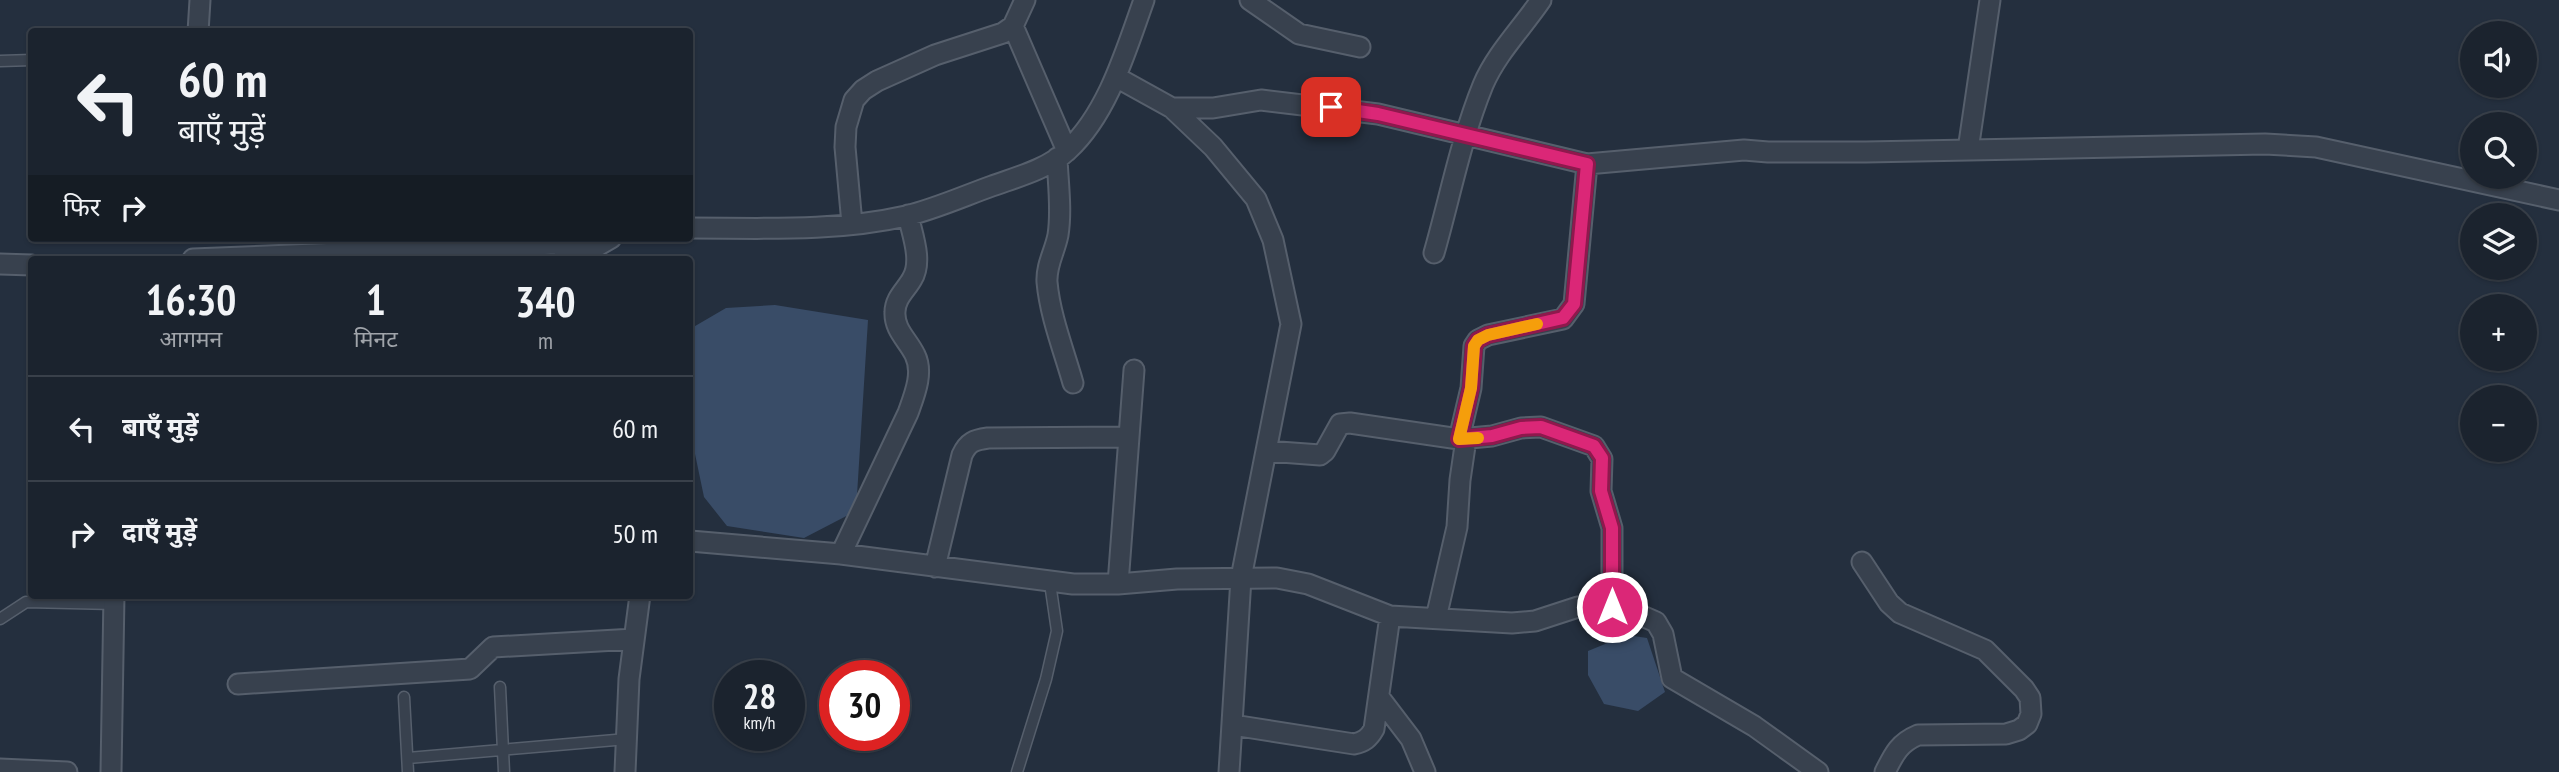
<!DOCTYPE html>
<html lang="hi">
<meta charset="utf-8">
<style>
:root{--surface:#1b232e;--page:#282f3a;--text:#f1f3f6;--muted:#a0a4aa;--line:#39404a}
body{margin:0;font-family:"PT Sans Narrow","Noto Sans Devanagari",sans-serif;background:var(--page);color:var(--text);height:100vh;display:flex;flex-direction:column;font-size:26px;white-space:nowrap}
*{box-sizing:border-box;margin:0}
p{font-size:23px;color:var(--muted)}
.icon{flex:none;width:38px;height:38px;fill:none;stroke:currentColor;stroke-width:2;stroke-linecap:round;stroke-linejoin:round}
.map{position:relative;flex:1;overflow:hidden}
.side{position:absolute;left:28px;top:256px;width:665px;height:343px;display:flex;flex-direction:column;background:var(--surface);border-radius:7px;box-shadow:0 2px 5px #0004,0 0 0 2px var(--line)}
.side>*{flex:none}
.hud{position:absolute;left:28px;top:28px;width:665px;height:214px;border-radius:7px;box-shadow:0 2px 5px #0004,0 0 0 2px var(--line);background:#1b232e;color:var(--text);overflow:hidden}
.tools{position:absolute;left:2460px;top:21px;display:grid;gap:14px}
.tools a{display:grid;place-items:center;width:77px;height:77px;border-radius:50%;background:var(--surface);box-shadow:0 2px 5px #0004,0 0 0 2px var(--line);font-size:35px}
.speed{position:absolute;left:714px;top:660px;display:flex;gap:14px;font-size:35px;font-weight:700;text-align:center}
.speed>*{display:grid;place-content:center;width:91px;height:91px;border-radius:50%;background:var(--surface);box-shadow:0 2px 5px #0004,0 0 0 2px var(--line);line-height:1}
.speed small{font-size:18px;font-weight:400}
.speed .limit{border:10px solid #d22;background:#fff;color:#111}
.pin{position:absolute;display:grid;place-items:center;width:60px;height:60px;color:#fff;margin:-30px;border-radius:14px;box-shadow:0 4px 10px #0006}
.me{position:absolute;width:77px;margin:-38px;rotate:0deg;stroke-linejoin:round;filter:drop-shadow(0 0 5px #0008)}
.turn{display:flex;align-items:center;gap:24px;height:147px;padding:0 35px;font-size:32px}
.turn .icon{width:91px;height:91px;stroke-width:2.5}
.turn b{display:block;font-size:49px;line-height:60px}
.then{display:flex;align-items:center;height:66px;padding:0 35px;background:#0003;gap:14px;font-size:26px}
.eta{display:flex;justify-content:space-evenly;align-items:center;height:119px;text-align:center}
.eta b{font-size:42px;font-weight:800;line-height:49px}
ul{padding:0;list-style:none}
li{display:flex;align-items:center;gap:21px;height:105px;padding:0 35px;border-top:2px solid var(--line)}
li div{flex:1}
li b{display:block;font-size:26px}
li em{font-style:normal}
.map>svg:first-child{display:block}
</style>
<div class="map">
<svg width="2559" height="772" viewBox="0 0 2559 772">
<rect width="100%" height="100%" fill="#242f3e"/>
<path fill="#394c67" d="M 775,305 L 868,320 L 856,511 L 804,538 L 727,526 L 704,497 L 690,430 L 690,329 L 726,308 Z
M 1627,635 L 1647,638 L 1665,692 L 1638,711 L 1604,704 L 1588,675 L 1588,651 Z"/>
<g fill="none" stroke-linecap="round" stroke-linejoin="round">
<defs>
<path id="lane" d="M 0,61 L 32,60
M 0,619 L 26,602 L 114,604
M 500,687 L 504,772
M 404,697 L 408,772
M 408,758 L 627,739
M 1017,772 L 1046,679 L 1057,631 L 1050,583"/>
<path id="street" d="M 1250,0 L 1299,34 L 1360,47
M 1013,26 L 1067,151
M 198,32 L 200,0
M 1116,77 L 1172,108 L 1213,108 L 1261,100 L 1378,114 L 1587,164 L 1744,150 L 1768,152 L 1866,152 L 2265,144 L 2316,147 L 2559,200
M 1172,108 L 1213,147 L 1256,199 L 1273,240 L 1291,324 L 1241,578 L 1229,772
M 1968,150 L 1990,0
M 1057,158 C 1058,183 1062,210 1058,235 C 1055,251 1046,265 1047,282 C 1050,316 1064,351 1073,383
M 852,224 L 845,147 L 846,127 L 854,100 L 863,90 L 877,81 L 935,55 L 1003,33 L 1013,26 L 1025,0
M 690,228 C 762,228 835,232 906,216 C 935,209 964,196 992,186 C 1017,177 1048,169 1068,150 C 1108,113 1126,50 1144,0
M 1434,253 C 1450,197 1461,139 1483,85 C 1496,54 1522,28 1541,0
M 582,255 L 611,238
M 193,259 L 556,244 L 582,255 L 584,259
M 0,264 L 32,265
M 1459,439 L 1471,388 L 1474,346 L 1478,340 L 1488,335 L 1563,319 L 1574,304 L 1587,164
M 1266,451 L 1320,455 L 1325,451 L 1340,424 L 1350,423 L 1459,439 L 1492,436 L 1521,428 L 1541,427 L 1594,446 L 1602,459 L 1601,491 L 1612,528 L 1612,607
M 690,541 L 841,554 L 1073,584 L 1118,584 L 1177,579 L 1277,578 L 1308,584 L 1390,616 L 1512,623 L 1535,621 L 1578,607 L 1600,605 L 1624,608 L 1656,622 L 1663,634 L 1672,678 L 1754,726 L 1818,772
M 841,554 L 908,413 C 914,396 924,373 915,355 C 908,340 894,330 895,312 C 895,298 906,290 912,279 C 923,261 912,234 908,215
M 1862,562 L 1889,603 L 1900,613 L 1985,650 L 2024,689 L 2030,698 L 2031,714 L 2027,724 L 2019,730 L 2006,734 L 1918,735 C 1899,743 1894,754 1885,772
M 935,567 L 962,455 C 968,442 974,440 988,438 L 1129,437
M 1118,584 L 1134,370
M 1436,618 L 1457,527 L 1460,480 L 1466,439
M 238,684 L 470,669 L 493,647 L 634,639
M 1379,697 L 1411,739 L 1425,772
M 1233,725 L 1354,744 C 1364,742 1369,738 1374,729 L 1390,616
M 0,769 L 67,772
M 111,772 L 114,595
M 625,772 L 629,679 L 640,595"/>
</defs>
<use href="#lane" stroke="#565f6c" stroke-width="13"/>
<use href="#street" stroke="#565f6c" stroke-width="23"/>
<use href="#lane" stroke="#38414e" stroke-width="10"/>
<use href="#street" stroke="#38414e" stroke-width="19"/>
</g>
<g fill="none" stroke-linecap="round" stroke-linejoin="round">
<defs>
<path id="route" d="M 1331,107 L 1378,114 L 1587,164 L 1574,304 L 1563,318 L 1488,335 L 1478,340 L 1474,346 L 1471,388 L 1459,439 L 1492,436 L 1521,428 L 1541,427 L 1594,446 L 1602,458 L 1601,491 L 1612,528 L 1612,607"/>
</defs>
<use href="#route" stroke="#8e194d" stroke-width="18"/>
<use href="#route" stroke="#db2777" stroke-width="12"/>
<path stroke="#f59e0b" stroke-width="12" d="M 1478,438 L 1459,439 L 1471,388 L 1474,346 L 1478,340 L 1488,335 L 1537,324"/>
</g>
</svg>
<div class="tools">
<a><svg class="icon" aria-label="sound" viewBox="0 0 24 24"><path d="M4 9h4l5-4v14l-5-4H4zM17 9q2 3 0 6"/></svg></a>
<a><svg class="icon" aria-label="search" viewBox="0 0 24 24"><circle cx="10" cy="10" r="6"/><path d="M15 15l6 6"/></svg></a>
<a><svg class="icon" aria-label="layers" viewBox="0 0 24 24"><path d="M12 4l9 5-9 5-9-5zM3 14l9 5 9-5"/></svg></a>
<a>+</a>
<a>−</a>
</div>
<div class="speed"><div>28<small>km/h</small></div><div class="limit">30</div></div>
<div class="pin" style="left:1331px;top:107px;background:#d93025"><svg class="icon" aria-label="arrive" viewBox="0 0 24 24"><path d="M6 21V4h12l-3 4 3 4H6"/></svg></div>
<svg class="me" style="left:1612px;top:607px" viewBox="-20 -20 40 40"><circle r="17" fill="#db2777" stroke="#fff" stroke-width="3"/><path d="M0-11L8 9 0 5-8 9z" fill="#fff"/></svg>
<div class="hud">
<div class="turn"><svg class="icon" aria-label="left" viewBox="0 0 24 24"><path d="M17 20v-9H6M10 6l-5 5 5 5"/></svg><div><b>60 m</b>बाएँ मुड़ें</div></div>
<div class="then">फिर<svg class="icon" aria-label="right" viewBox="0 0 24 24"><path d="M7 20v-9h11M14 6l5 5-5 5"/></svg></div>
</div>
<section class="side">
<div class="eta">
<div><b>16:30</b><p>आगमन</p></div>
<div><b>1</b><p>मिनट</p></div>
<div><b>340</b><p>m</p></div>
</div>
<ul>
<li><svg class="icon" aria-label="left" viewBox="0 0 24 24"><path d="M17 20v-9H6M10 6l-5 5 5 5"/></svg><div><b>बाएँ मुड़ें</b></div><em>60 m</em></li>
<li><svg class="icon" aria-label="right" viewBox="0 0 24 24"><path d="M7 20v-9h11M14 6l5 5-5 5"/></svg><div><b>दाएँ मुड़ें</b></div><em>50 m</em></li>
</ul>
</section>
</div>
